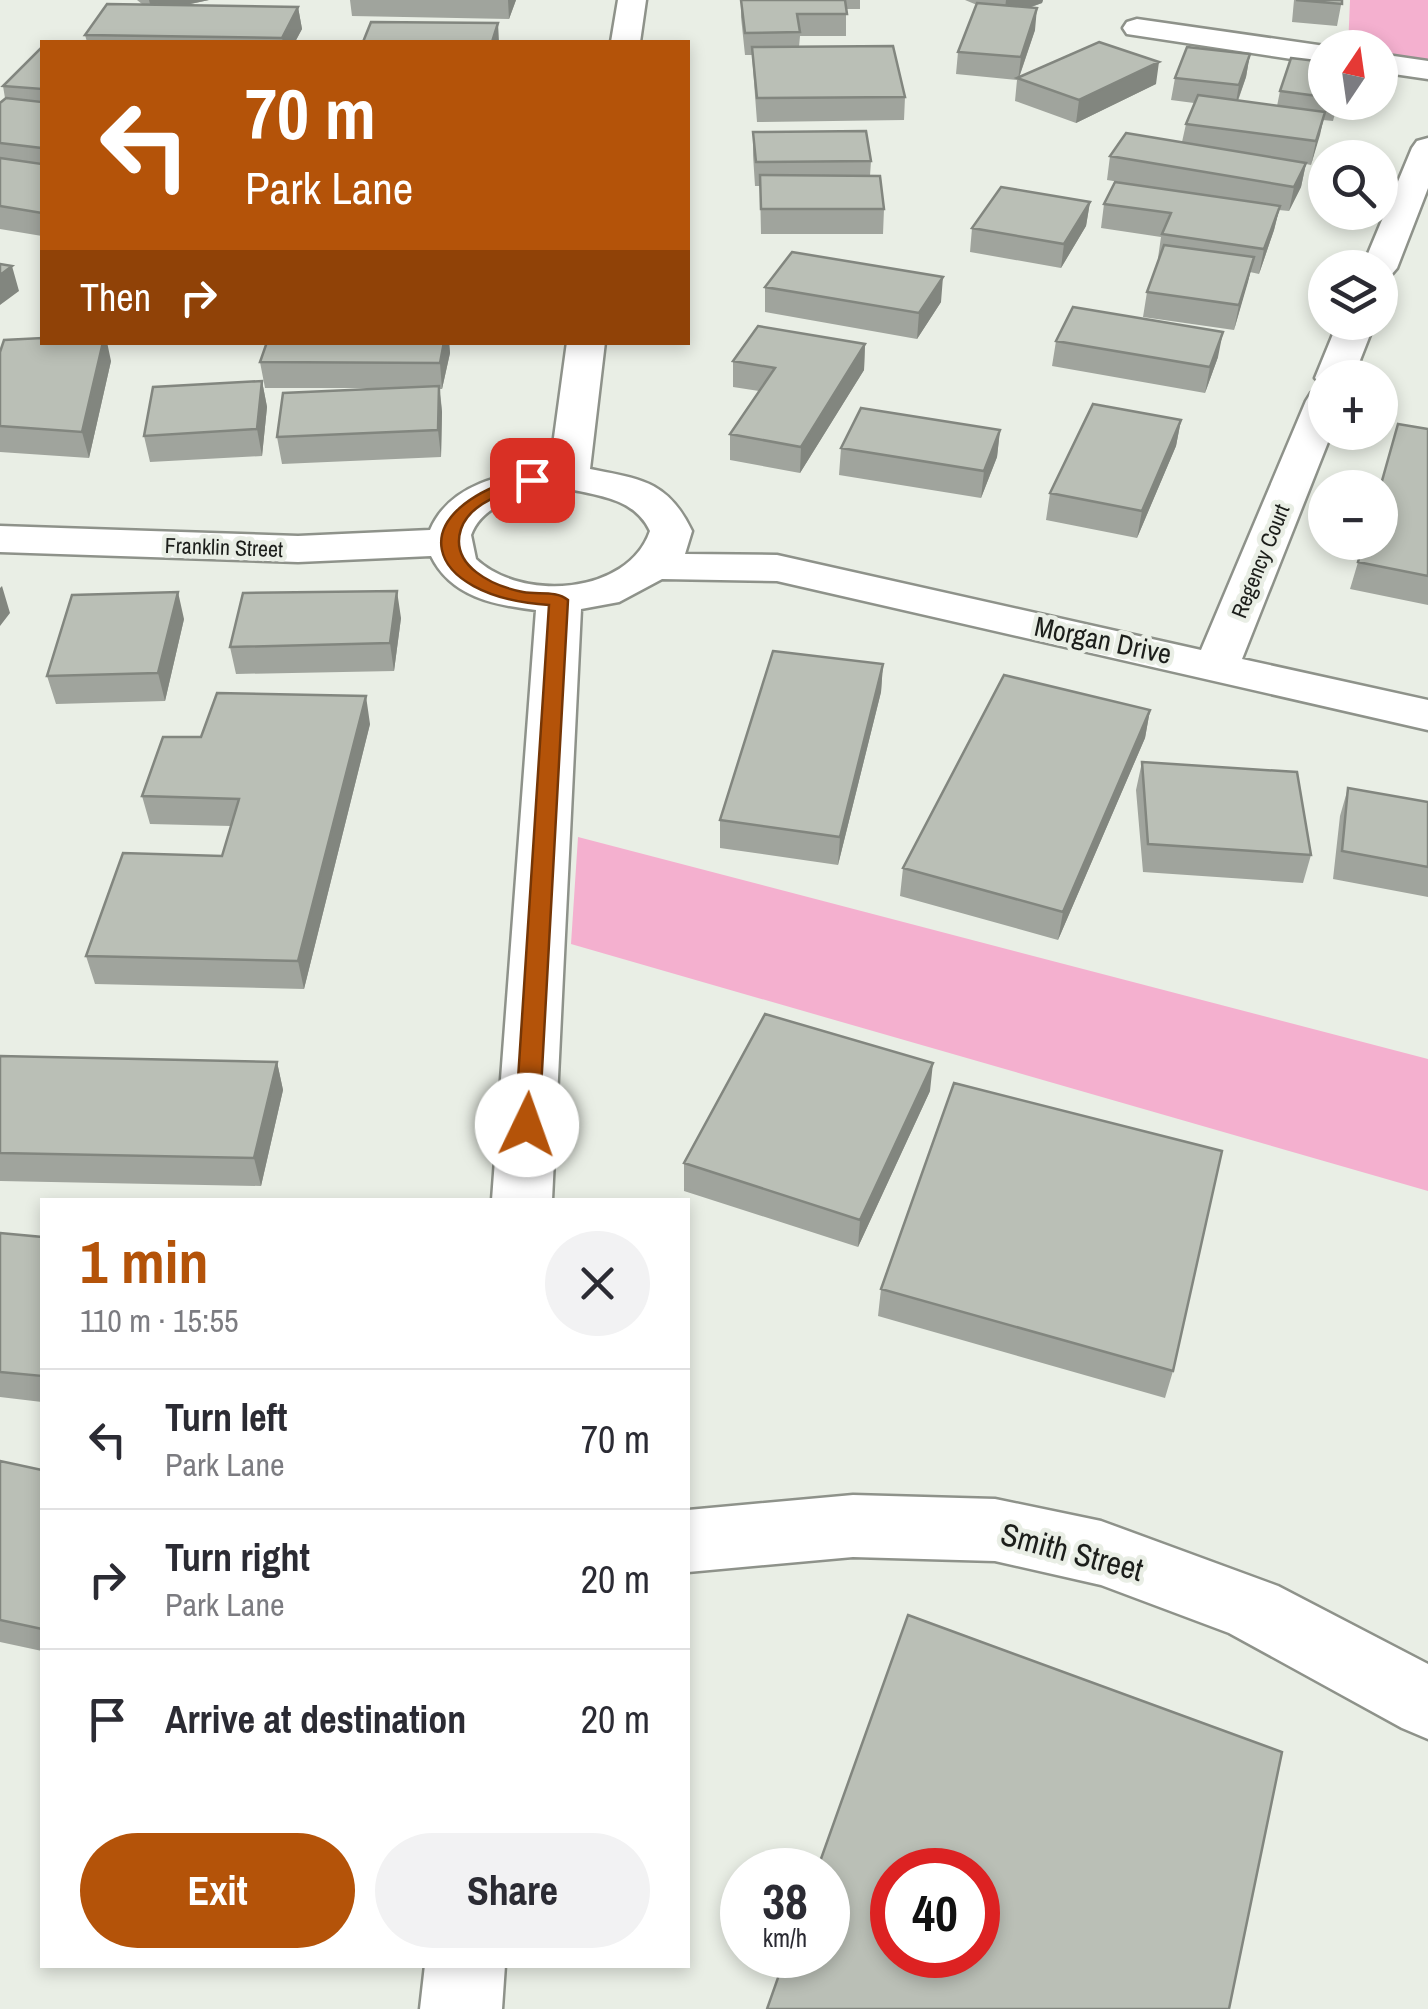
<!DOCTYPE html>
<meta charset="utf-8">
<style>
:root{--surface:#fff;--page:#f2f2f3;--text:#2b2b33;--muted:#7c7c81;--line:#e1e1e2;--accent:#b45309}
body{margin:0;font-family:"Archivo Narrow",sans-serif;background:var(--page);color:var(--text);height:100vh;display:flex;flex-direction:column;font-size:38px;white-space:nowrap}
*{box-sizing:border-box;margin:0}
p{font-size:32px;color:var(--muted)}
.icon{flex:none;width:55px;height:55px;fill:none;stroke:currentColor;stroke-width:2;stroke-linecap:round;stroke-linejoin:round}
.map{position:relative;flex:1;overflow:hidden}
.side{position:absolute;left:40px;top:1198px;width:650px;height:770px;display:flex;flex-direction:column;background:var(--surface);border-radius:0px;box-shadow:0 5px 15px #0003}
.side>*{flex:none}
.top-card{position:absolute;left:40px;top:40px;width:650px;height:305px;border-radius:0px;box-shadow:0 5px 15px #0003;background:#b45309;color:#fff;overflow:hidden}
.needle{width:65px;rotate:13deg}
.tools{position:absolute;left:1308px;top:30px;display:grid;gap:20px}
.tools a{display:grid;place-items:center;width:90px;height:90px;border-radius:50%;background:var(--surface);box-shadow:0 5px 15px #0003;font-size:50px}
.speed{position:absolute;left:720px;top:1848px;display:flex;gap:20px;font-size:50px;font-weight:700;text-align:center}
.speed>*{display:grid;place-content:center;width:130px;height:130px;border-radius:50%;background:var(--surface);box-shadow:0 5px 15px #0003;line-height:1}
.speed small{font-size:25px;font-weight:400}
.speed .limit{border:15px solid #d22;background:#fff;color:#111}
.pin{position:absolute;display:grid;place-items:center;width:85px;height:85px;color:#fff;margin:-42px;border-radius:20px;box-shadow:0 5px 15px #0006}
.me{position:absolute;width:110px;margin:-55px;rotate:3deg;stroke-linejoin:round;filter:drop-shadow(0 0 8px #0008)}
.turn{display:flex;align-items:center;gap:35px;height:210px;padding:0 40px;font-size:45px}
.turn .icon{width:130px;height:130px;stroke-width:2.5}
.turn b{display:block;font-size:70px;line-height:85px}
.then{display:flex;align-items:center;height:95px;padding:0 40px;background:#0003;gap:20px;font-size:38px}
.round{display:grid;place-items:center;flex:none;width:105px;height:105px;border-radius:52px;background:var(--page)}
.head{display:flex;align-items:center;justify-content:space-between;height:170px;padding:0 40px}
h1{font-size:60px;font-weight:800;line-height:75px;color:var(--accent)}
.button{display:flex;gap:20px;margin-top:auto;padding:20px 40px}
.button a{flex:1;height:115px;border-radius:60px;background:var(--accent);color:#fff;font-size:40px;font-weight:800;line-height:115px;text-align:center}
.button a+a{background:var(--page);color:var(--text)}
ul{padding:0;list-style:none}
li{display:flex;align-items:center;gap:30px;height:140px;padding:0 40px;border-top:2px solid var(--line)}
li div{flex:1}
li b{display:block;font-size:38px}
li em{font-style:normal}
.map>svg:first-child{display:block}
</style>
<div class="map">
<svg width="1428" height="2009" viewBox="0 0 1428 2009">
<rect width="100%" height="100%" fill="#e9eee5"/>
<path fill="#f4b0cf" d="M 1350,0 L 1428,0 L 1428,62 L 1380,63 L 1380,48 L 1348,48 Z
M 578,837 L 1428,1059 L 1428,1191 L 571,944 Z"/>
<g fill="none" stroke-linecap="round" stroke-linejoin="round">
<defs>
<path id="minor" d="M 618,0 L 646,0 L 640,42 L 611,42 Z
M 1137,19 L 1325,46 L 1330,48 L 1325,48 L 1325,64 L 1127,34 L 1123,28 L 1127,22 Z
M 1380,54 L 1428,61 L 1428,79 L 1380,72 Z
M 1428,138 L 1428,188 L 1397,268 L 1391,275 L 1380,278 L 1380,268 L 1362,268 L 1412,148 L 1417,141 Z
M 1338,322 L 1375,322 L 1353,378 L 1325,378 L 1325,387 L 1315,378 Z
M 567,342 L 605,342 L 590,469 C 641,479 668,481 692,531 L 685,554 L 777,555 L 1201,650 L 1306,401 L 1311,393 L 1325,389 L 1325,432 L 1332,432 L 1242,659 L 1428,700 L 1428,730 L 777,581 L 662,579 L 619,602 L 581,609 L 552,1200 L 492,1200 L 536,610 C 494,605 451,597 431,556 L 298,562 L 0,552 L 0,526 L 298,536 L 430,530 C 450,483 504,474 550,467 ZM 569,489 C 601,496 635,499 650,531 C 628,595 522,602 476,559 L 471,535 C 485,498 534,493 569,489 Z
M 853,1495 L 995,1499 L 1101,1521 L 1278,1586 L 1428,1664 L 1428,1739 L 1402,1728 L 1229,1633 L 1101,1585 L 995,1561 L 853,1557 L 688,1572 L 688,1510 Z
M 425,1965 L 505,1965 L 502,2009 L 420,2009 Z"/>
</defs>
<use href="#minor" stroke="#8e928a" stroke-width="5"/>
<use href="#minor" fill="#fff" fill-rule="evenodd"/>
</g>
<path fill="#a0a49d" d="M 137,0 L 209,0 L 186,5 L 298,7 L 302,29 L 295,42 L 87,42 L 85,35 L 142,4 Z
M 350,0 L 516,0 L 509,19 L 352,16 Z
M 741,0 L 860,0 L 860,9 L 846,9 L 846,36 L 800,36 L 799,47 L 905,97 L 904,120 L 757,122 L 752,55 L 745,55 L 741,17 Z
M 965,0 L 1043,0 L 1042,3 L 1029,8 L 1035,30 L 1019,78 L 1156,84 L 1076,123 L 1015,101 L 1017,80 L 956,74 L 958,52 L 977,5 Z
M 1294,0 L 1342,0 L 1337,26 L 1292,22 Z
M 42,47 L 42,236 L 0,229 L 0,103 L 5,98 L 3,86 Z
M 1250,54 L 1246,77 L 1238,101 L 1277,106 L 1280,91 L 1325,62 L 1325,102 L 1338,102 L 1333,121 L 1323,120 L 1311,165 L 1306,164 L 1301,187 L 1289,211 L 1279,210 L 1274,230 L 1259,274 L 1250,272 L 1234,330 L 1143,317 L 1147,292 L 1159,259 L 1158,258 L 1161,237 L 1101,228 L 1104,204 L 1138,185 L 1107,180 L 1110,156 L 1182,142 L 1186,124 L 1194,103 L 1171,100 L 1175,78 Z
M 753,132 L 871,161 L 870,176 L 884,209 L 883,234 L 761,234 L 760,186 L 755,186 L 753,155 Z
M 1090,202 L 1086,226 L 1061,268 L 970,252 L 972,228 Z
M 765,287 L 941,302 L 917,339 L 765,312 Z
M 1056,341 L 1218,357 L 1205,393 L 1052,366 Z
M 267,342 L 449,342 L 450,353 L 442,389 L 440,389 L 442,412 L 441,457 L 282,464 L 277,437 L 388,388 L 265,388 L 260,362 Z
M 865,344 L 864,370 L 800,473 L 730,460 L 730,434 L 759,391 L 733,387 L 733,361 Z
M 0,352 L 111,361 L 89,458 L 0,452 Z
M 262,381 L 267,407 L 262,456 L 150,462 L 144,436 Z
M 1181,420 L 1176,446 L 1137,538 L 1046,520 L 1050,493 Z
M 1428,429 L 1428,605 L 1350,589 L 1364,542 Z
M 1000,430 L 997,457 L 981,498 L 839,475 L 841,448 Z
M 401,618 L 394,671 L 236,674 L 230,647 Z
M 184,619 L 165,701 L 56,704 L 47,676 Z
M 883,664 L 881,692 L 838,865 L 720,848 L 720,820 Z
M 1150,710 L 1145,738 L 1058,940 L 900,896 L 903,868 Z
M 370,724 L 304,989 L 95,984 L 86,956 L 222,856 L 231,826 L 150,824 L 142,796 L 201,737 Z
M 1142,762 L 1311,855 L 1303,883 L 1143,872 L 1136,790 Z
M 1348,788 L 1428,802 L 1428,897 L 1333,879 L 1340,816 Z
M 0,1056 L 277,1062 L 283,1090 L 261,1186 L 0,1181 Z
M 930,1091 L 858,1247 L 684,1191 L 684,1163 Z
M 0,1233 L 42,1237 L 42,1402 L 0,1397 Z
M 881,1289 L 1173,1371 L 1165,1398 L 878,1316 Z
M 0,1461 L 42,1470 L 42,1651 L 0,1642 Z"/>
<path fill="#82867f" d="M 149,0 L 209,0 L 152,12 Z
M 508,0 L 516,0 L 509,19 Z
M 1006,0 L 1043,0 L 1042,3 L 1004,16 Z
M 298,7 L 302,29 L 295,42 L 283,42 L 282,38 Z
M 1037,8 L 1035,30 L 1018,80 L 1021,57 Z
M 498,23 L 499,42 L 492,42 Z
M 1250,54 L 1246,77 L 1235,108 L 1239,85 Z
M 1159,62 L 1156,84 L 1076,123 L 1079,100 Z
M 1325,112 L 1320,135 L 1311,165 L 1316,141 Z
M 1306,163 L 1301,187 L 1289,211 L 1294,187 Z
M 1090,202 L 1086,226 L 1061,268 L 1064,244 Z
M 1280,206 L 1274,230 L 1259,274 L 1264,249 Z
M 1254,257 L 1248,282 L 1234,330 L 1239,305 Z
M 12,266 L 19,291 L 0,305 L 0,275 Z
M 943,277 L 941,302 L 917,339 L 919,313 Z
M 1223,332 L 1218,357 L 1205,393 L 1210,367 Z
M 103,342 L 107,342 L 111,361 L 89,458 L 82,432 Z
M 444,342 L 449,342 L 450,353 L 442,389 L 440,363 Z
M 865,344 L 864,370 L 800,473 L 801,447 Z
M 262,381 L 267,407 L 262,456 L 257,429 Z
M 439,386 L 442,412 L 441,457 L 438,430 Z
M 1181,420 L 1176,446 L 1137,538 L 1142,511 Z
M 1000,430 L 997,457 L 981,498 L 984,471 Z
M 2,586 L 10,613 L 0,626 L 0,588 Z
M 397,591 L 401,618 L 394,671 L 390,643 Z
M 178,592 L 184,619 L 165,701 L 158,673 Z
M 883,664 L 881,692 L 838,865 L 840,837 Z
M 366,696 L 370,724 L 304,989 L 298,961 Z
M 1150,710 L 1145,738 L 1058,940 L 1063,912 Z
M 277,1062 L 283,1090 L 261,1186 L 254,1158 Z
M 933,1063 L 930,1091 L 858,1247 L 860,1220 Z"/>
<path fill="#babfb6" stroke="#82867f" stroke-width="2.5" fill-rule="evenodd" d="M 741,0 L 845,0 L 847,14 L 797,14 L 800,32 L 745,33 Z
M 1296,0 L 1342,0 L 1342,4 Z
M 977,3 L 1037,8 L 1021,57 L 958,52 Z
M 107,4 L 298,7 L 282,38 L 85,35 Z
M 371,22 L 498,23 L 492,42 L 363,42 Z
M 1099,42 L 1159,62 L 1079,100 L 1017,78 Z
M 893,46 L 905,97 L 757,98 L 752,47 Z
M 42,47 L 42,89 L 3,86 Z
M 1187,47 L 1250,54 L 1239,85 L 1175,78 Z
M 1291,58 L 1325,62 L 1325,97 L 1280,91 Z
M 1198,95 L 1325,112 L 1316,141 L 1186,124 Z
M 6,98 L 42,102 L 42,148 L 0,143 L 0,103 Z
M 866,131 L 871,161 L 756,162 L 753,132 Z
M 1126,133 L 1306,163 L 1294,187 L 1110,156 Z
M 0,158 L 42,164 L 42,213 L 0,206 Z
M 760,175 L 880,176 L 884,209 L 761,209 Z
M 1115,182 L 1280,206 L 1264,249 L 1162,234 L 1171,213 L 1104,204 Z
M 1001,187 L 1090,202 L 1064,244 L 972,228 Z
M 1164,245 L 1254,257 L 1239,305 L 1147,292 Z
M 792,252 L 943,277 L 919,313 L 765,287 Z
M 0,264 L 12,266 L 0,275 Z
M 1073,307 L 1223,332 L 1210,367 L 1056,341 Z
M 758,326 L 865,344 L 801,447 L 730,434 L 775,368 L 733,361 Z
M 42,338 L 42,342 L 103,342 L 82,432 L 0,426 L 0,352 L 4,340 Z
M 267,342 L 444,342 L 440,363 L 260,362 Z
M 262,381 L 257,429 L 144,436 L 153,387 Z
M 439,386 L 438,430 L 277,437 L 283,393 Z
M 1093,404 L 1181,420 L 1142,511 L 1050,493 Z
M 861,408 L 1000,430 L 984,471 L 841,448 Z
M 1398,424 L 1428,429 L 1428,576 L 1358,562 L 1364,542 L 1380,542 L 1380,488 Z
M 397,591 L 390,643 L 230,647 L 243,593 Z
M 178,592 L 158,673 L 47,676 L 72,595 Z
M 773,651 L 883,664 L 840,837 L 720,820 Z
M 1004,675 L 1150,710 L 1063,912 L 903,868 Z
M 217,693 L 366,696 L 298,961 L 86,956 L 123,853 L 222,856 L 239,799 L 142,796 L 163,737 L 201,737 Z
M 1142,762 L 1297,772 L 1311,855 L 1148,844 Z
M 1348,788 L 1428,802 L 1428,867 L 1342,851 Z
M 765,1014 L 933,1063 L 860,1220 L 684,1163 Z
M 0,1056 L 277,1062 L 254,1158 L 0,1153 Z
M 954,1083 L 1222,1151 L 1173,1371 L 881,1289 Z
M 0,1233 L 42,1237 L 42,1376 L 0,1372 Z
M 0,1461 L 42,1470 L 42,1629 L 0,1620 Z
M 908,1615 L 1282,1752 L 1229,2009 L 767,2009 L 786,1955 L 828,1955 L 828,1870 L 817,1870 ZM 892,1870 L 978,1870 L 978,1955 L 892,1955 Z"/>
<path fill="#b45309" stroke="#753606" stroke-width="2.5" d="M 532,474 L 541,480 L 538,483 C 512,490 471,500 461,529 C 449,566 493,586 523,592 C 538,595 556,590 568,600 L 539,1125 L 535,1131 L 518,1131 L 515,1125 L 549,605 C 422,597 396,509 532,474 Z"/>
<g text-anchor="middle" stroke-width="9" stroke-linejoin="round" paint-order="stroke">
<g font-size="22" fill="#1c1e1b" stroke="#e9eee5">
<text transform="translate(224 547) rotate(2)" y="8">Franklin Street</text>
<text transform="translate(1260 561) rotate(-68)" y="8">Regency Court</text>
</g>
<g font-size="28" fill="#1c1e1b" stroke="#e9eee5">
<text transform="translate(1103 640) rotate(12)" y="10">Morgan Drive</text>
</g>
<g font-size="32" fill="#1c1e1b" stroke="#e9eee5">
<text transform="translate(1072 1552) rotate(15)" y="11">Smith Street</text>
</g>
</g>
</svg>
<div class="tools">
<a><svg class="needle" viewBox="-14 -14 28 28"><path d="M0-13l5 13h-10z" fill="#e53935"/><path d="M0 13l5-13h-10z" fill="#7c7c81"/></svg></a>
<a><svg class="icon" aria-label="search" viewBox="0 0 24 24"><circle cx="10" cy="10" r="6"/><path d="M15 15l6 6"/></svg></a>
<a><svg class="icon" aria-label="layers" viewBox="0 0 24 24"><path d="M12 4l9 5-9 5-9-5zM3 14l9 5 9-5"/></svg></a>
<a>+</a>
<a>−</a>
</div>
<div class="speed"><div>38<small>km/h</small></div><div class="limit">40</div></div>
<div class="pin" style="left:532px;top:480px;background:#d93025"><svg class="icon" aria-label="arrive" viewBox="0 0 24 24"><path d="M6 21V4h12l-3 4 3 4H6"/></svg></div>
<svg class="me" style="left:527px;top:1125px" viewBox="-20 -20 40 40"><circle r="19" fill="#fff"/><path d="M0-13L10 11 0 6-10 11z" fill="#b45309"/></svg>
<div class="top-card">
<div class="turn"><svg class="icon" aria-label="left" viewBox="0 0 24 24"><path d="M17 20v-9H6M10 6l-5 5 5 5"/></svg><div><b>70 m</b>Park Lane</div></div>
<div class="then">Then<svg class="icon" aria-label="right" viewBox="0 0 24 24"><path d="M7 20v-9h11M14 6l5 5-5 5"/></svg></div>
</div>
<section class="side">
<div class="head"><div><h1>1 min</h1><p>110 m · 15:55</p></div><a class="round"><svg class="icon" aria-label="close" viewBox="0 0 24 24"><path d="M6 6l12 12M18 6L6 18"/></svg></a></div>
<ul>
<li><svg class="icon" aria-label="left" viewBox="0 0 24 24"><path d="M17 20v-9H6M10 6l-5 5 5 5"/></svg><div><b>Turn left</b><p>Park Lane</p></div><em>70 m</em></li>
<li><svg class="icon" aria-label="right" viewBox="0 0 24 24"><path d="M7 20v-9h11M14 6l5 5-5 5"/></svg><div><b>Turn right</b><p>Park Lane</p></div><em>20 m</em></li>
<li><svg class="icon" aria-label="arrive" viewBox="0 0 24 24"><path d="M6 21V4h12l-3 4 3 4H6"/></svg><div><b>Arrive at destination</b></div><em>20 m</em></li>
</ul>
<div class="button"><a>Exit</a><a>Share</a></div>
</section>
</div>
